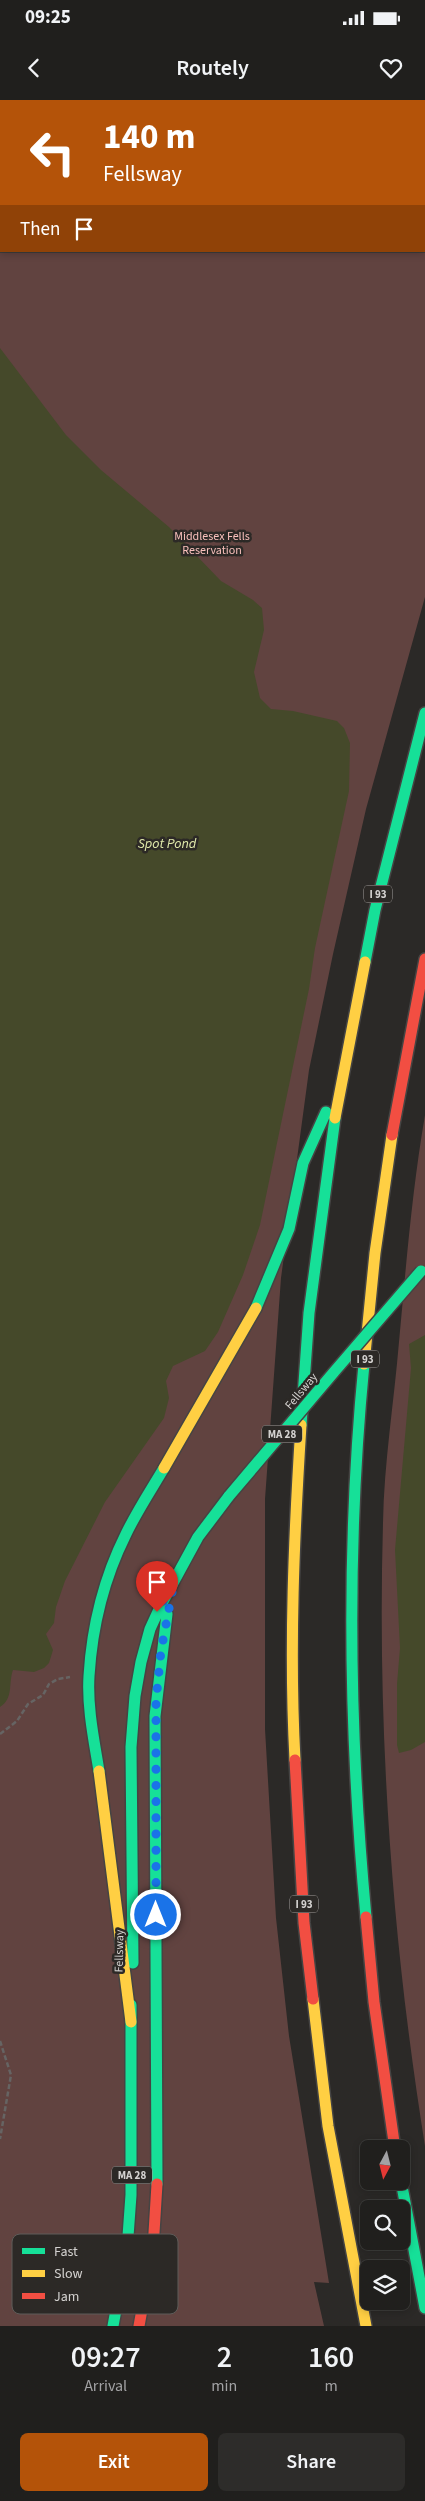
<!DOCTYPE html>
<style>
:root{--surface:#201f1d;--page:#2d2c2a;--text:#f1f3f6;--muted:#a2a2a4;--line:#3d3d3b;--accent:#b45309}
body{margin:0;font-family:"Source Sans 3",sans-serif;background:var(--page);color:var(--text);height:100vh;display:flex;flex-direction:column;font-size:19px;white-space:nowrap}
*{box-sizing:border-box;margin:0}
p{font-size:16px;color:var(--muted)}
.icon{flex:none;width:28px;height:28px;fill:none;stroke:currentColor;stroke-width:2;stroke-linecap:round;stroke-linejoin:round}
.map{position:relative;height:2226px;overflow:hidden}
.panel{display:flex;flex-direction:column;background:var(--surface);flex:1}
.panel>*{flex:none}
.guide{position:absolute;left:0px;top:0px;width:425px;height:152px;box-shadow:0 2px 8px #0003,0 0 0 1px var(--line);background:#b45309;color:#fff;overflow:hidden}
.needle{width:32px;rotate:187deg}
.buttons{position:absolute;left:360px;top:2040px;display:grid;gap:10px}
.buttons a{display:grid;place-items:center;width:50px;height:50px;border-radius:8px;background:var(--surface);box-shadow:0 2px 8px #0003,0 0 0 1px var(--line);font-size:25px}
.pin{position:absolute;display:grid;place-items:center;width:42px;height:42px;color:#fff;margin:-51px -21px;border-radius:50% 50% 50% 0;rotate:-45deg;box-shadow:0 0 5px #0007}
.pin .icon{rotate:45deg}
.me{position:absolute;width:55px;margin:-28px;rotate:0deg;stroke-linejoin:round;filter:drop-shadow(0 0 4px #0008)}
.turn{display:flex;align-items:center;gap:18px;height:105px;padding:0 20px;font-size:22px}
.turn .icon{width:65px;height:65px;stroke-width:2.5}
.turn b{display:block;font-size:35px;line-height:42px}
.then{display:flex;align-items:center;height:48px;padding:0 20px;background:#0003;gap:10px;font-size:19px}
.eta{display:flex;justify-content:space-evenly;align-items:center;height:85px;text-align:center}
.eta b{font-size:30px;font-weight:600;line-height:35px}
.button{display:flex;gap:10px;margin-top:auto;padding:10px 20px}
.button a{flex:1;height:58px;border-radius:8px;background:var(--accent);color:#fff;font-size:20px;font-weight:600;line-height:58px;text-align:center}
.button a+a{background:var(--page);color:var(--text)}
.status{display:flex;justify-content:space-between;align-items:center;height:35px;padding:0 25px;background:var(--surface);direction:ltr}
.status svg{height:14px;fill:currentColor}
header{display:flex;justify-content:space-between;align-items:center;height:65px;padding:0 20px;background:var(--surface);font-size:22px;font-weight:600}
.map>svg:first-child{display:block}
</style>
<div class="status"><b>09:25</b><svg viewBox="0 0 49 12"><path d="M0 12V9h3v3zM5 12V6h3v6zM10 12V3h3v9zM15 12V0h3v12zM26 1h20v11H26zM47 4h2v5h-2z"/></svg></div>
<header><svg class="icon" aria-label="back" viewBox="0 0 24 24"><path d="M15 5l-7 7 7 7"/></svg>Routely<svg class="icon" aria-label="heart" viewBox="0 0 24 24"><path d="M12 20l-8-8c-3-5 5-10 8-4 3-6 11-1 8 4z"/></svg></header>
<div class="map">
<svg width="425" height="2226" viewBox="0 0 425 2226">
<rect width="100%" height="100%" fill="#2b2927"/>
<path fill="#614340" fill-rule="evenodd" d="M 0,0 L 425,0 L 425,497 L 366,709 L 333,854 L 309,970 L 281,1178 L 265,1399 L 265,1629 L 276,1818 L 289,1936 L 329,2183 L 314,2182 L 324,2226 L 0,2226 ZM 1,1 L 424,1 L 424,151 L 1,151 Z
M 425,1015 L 425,2046 C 392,1841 377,1631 383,1423 C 384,1363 394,1302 399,1242 C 406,1166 412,1091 425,1015 Z"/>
<path fill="#45492a" d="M 0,248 L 66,335 L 101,370 L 169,427 L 221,481 L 253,500 L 262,508 L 264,530 L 254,572 L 260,598 L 271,609 L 293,611 L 337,621 L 344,628 L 350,643 L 349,691 L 315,848 L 309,889 L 260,1125 L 243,1175 L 218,1232 L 205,1251 L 173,1266 L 166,1281 L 169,1298 L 164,1318 L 105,1402 L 65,1481 L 56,1507 L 54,1523 L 46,1534 L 53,1550 L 49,1563 L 44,1568 L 34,1572 L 13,1570 C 8,1584 14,1598 0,1607 Z
M 425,1235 L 425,1642 L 411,1650 L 399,1653 L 397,1645 L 397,1584 L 400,1548 L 395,1450 L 411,1268 L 409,1244 Z"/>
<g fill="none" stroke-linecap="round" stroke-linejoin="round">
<defs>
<path id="fast" d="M 365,862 L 375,810 L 425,613
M 256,1208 L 289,1129 L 303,1063 L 326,1012
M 364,1264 C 346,1447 349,1634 366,1817
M 301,1325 L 309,1213 L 335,1018
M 99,1671 C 94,1640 87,1607 89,1576 C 92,1527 104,1478 126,1434 C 137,1411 151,1390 164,1368
M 133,1863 L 131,1647 L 135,1596 L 141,1562 L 150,1529 L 161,1505 L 198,1437 L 229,1396
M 401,2081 L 425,2208
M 157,2084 L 155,1616 L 167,1514
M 113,2226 L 127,2150 L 131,2095 L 131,1905"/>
<path id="slow" d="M 335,1018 L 365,862
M 364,1264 L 375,1153 L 392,1035
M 164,1368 L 256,1208
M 295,1660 C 289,1549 294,1436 301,1325
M 99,1671 L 131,1922
M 313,1899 L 328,2026 L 366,2226"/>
<path id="jam" d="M 392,1035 L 425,859
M 295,1660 L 304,1823 L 313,1899
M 366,1817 L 374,1902 L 395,2049
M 139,2226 L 153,2149 L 157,2084"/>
</defs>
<use href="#fast" stroke="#454443" stroke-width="14"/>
<use href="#slow" stroke="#454443" stroke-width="14"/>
<use href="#jam" stroke="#454443" stroke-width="14"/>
<path stroke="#666463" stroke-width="2.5" stroke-dasharray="5 2.5" stroke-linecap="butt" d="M 0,1634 L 17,1621 L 28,1604 L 43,1595 L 49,1584 L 58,1579 L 70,1577
M 0,1941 L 11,1975 L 0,2039"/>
<use href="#fast" stroke="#16e098" stroke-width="11"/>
<use href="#slow" stroke="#ffcf43" stroke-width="11"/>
<use href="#jam" stroke="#f24e42" stroke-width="11"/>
<defs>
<path id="fast-bridge" d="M 334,1272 L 421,1171
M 229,1396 L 334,1272"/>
</defs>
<use href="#fast-bridge" stroke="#454443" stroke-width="14" stroke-linecap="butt"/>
<use href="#fast-bridge" stroke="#16e098" stroke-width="11"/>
</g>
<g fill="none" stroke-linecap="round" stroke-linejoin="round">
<path stroke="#1a73e8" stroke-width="9" stroke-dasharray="0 16.2" d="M 156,1815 L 156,1601 L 161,1551 L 174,1482 L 157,1512"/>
</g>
<g text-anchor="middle" stroke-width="5" stroke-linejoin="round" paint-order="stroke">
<g fill="#2c2926" stroke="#a29f9d" stroke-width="1">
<rect x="364" y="785.5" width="28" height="17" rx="4"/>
<rect x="351" y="1250.5" width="28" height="17" rx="4"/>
<rect x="262" y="1325.5" width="40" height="17" rx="4"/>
<rect x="290" y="1795.5" width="28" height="17" rx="4"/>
<rect x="112" y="2066.5" width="40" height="17" rx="4"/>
</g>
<g font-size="11" font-weight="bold" fill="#d4d2d0">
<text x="378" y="798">I 93</text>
<text x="365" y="1263">I 93</text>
<text x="282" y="1338">MA 28</text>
<text x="304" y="1808">I 93</text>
<text x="132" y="2079">MA 28</text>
</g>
<g font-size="12" fill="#f9c0bc" stroke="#2c2926">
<text x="212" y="440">Middlesex Fells<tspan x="212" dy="14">Reservation</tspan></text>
</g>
<g font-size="12" fill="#d4d2d0" stroke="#2c2926">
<text transform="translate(301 1291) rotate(-50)" y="4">Fellsway</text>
<text transform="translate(119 1851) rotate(-89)" y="4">Fellsway</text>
</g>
<g font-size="14" font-style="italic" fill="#e0e9aa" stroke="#2c2926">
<text x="167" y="748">Spot Pond</text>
</g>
</g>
<rect x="12" y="2134" width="166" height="80" rx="8" fill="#2c2926" stroke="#5e5c59" stroke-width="1"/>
<rect x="22" y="2148" width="23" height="6" fill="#16e098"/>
<rect x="22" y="2170" width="23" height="7" fill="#ffcf43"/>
<rect x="22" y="2193" width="23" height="6" fill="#f24e42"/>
<g font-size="14" fill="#d4d2d0">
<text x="54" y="2156">Fast</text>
<text x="54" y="2178">Slow</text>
<text x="54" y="2201">Jam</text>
</g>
</svg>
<div class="buttons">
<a><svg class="needle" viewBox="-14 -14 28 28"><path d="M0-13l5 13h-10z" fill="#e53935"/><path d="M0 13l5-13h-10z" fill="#a2a2a4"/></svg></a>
<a><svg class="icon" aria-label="search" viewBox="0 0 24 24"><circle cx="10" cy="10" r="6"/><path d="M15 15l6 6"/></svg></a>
<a><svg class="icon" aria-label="layers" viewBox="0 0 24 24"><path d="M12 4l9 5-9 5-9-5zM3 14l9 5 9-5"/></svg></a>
</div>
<div class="pin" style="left:157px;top:1512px;background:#d93025"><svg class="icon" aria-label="arrive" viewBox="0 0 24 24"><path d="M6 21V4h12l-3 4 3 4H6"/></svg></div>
<svg class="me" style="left:156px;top:1815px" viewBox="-20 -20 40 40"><circle r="17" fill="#1a73e8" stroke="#fff" stroke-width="3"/><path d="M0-11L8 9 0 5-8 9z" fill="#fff"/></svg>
<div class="guide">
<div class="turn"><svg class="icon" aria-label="left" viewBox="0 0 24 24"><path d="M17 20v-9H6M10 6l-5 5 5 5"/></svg><div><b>140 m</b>Fellsway</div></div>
<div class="then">Then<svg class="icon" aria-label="arrive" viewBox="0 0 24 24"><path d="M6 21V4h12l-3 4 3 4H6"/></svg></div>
</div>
</div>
<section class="panel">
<div class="eta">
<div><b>09:27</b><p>Arrival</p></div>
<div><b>2</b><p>min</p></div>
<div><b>160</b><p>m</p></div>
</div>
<div class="button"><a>Exit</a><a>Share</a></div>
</section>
